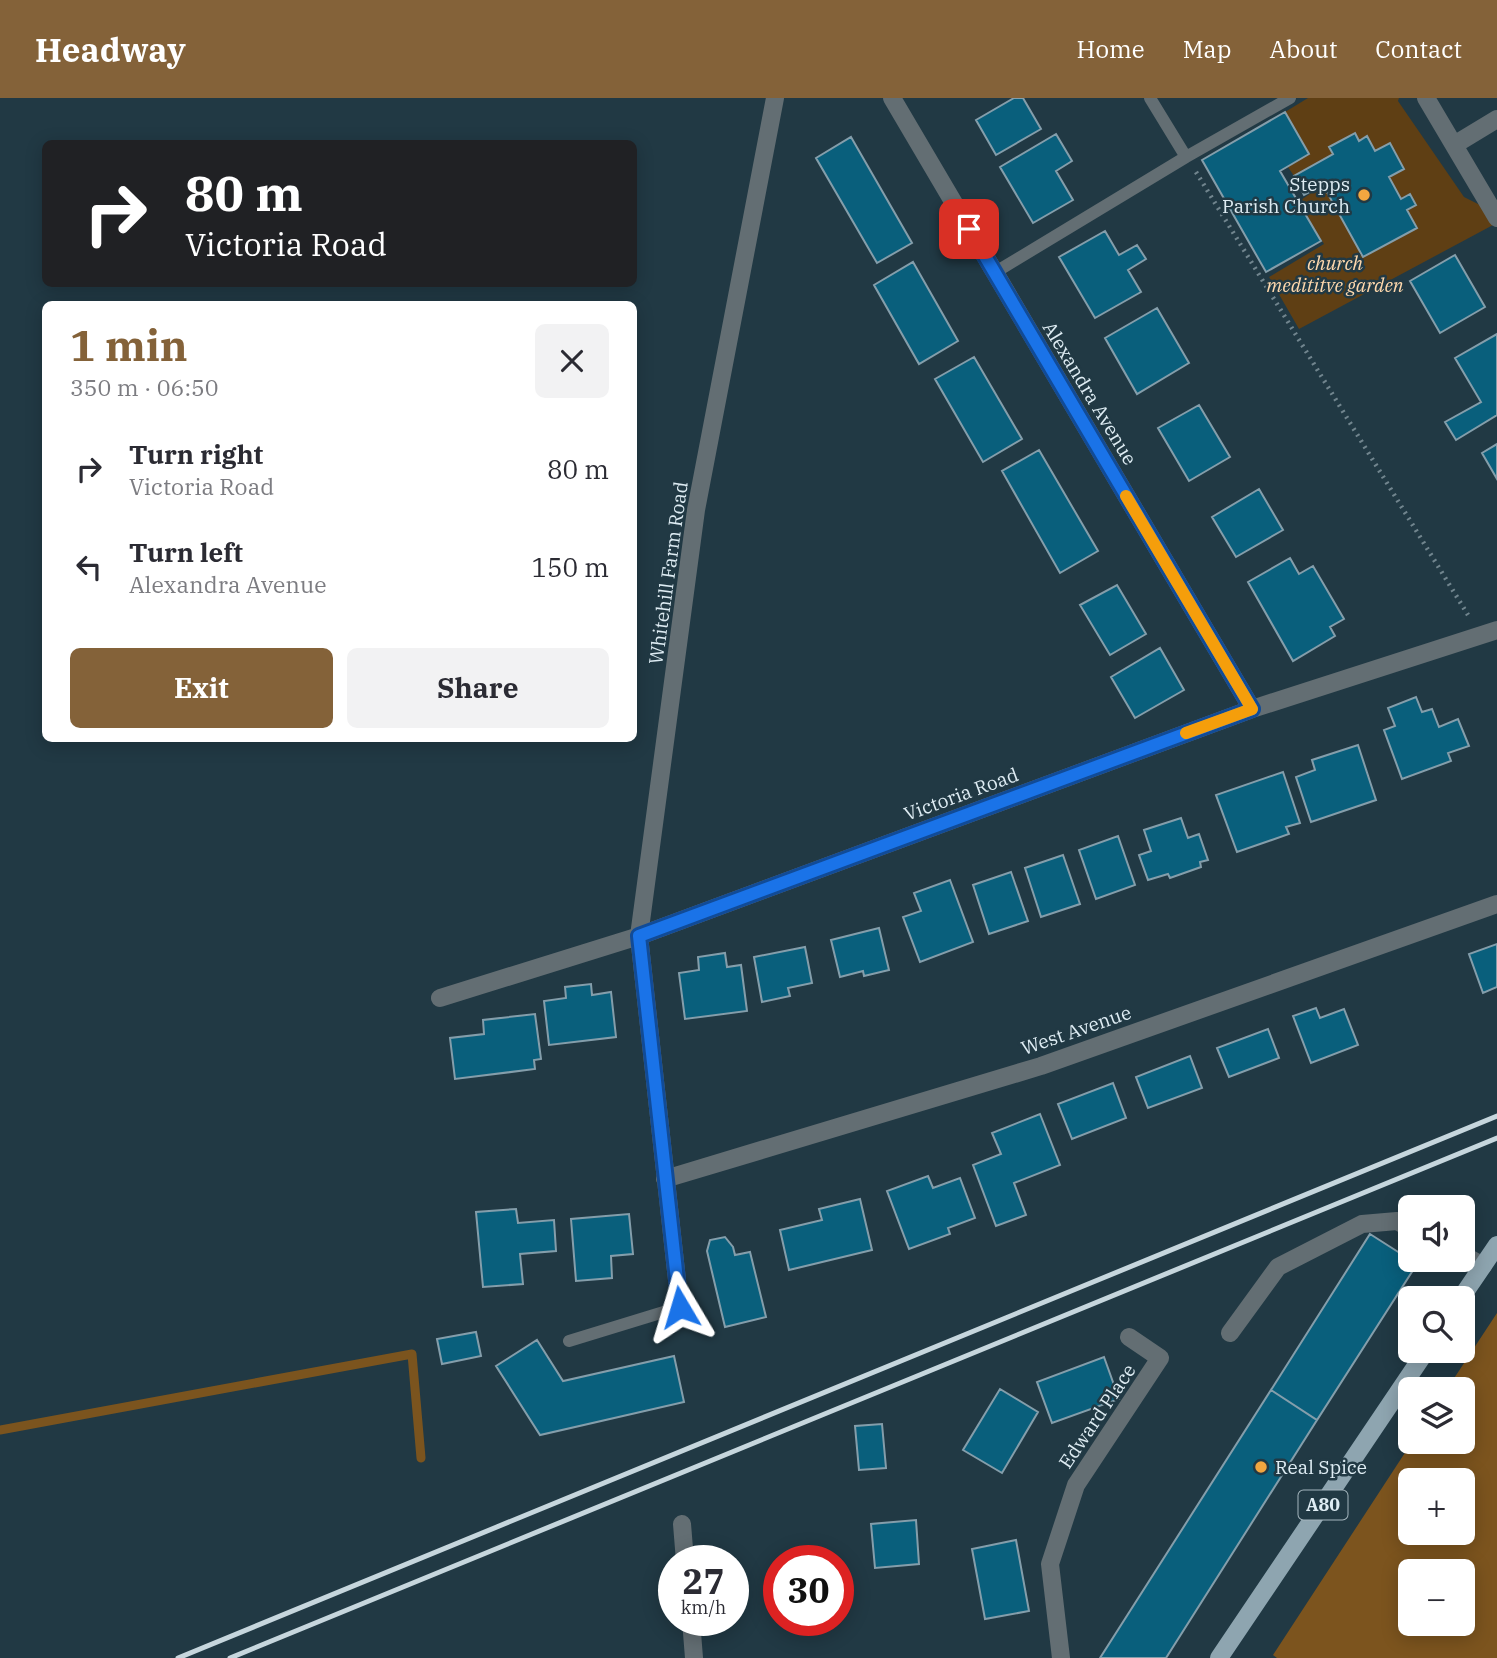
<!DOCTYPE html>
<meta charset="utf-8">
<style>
:root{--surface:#fff;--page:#f2f2f3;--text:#2b2b33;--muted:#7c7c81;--accent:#846239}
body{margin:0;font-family:"IBM Plex Serif",serif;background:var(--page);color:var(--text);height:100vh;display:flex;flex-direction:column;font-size:26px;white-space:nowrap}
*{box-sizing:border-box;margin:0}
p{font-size:23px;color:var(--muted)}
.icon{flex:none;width:38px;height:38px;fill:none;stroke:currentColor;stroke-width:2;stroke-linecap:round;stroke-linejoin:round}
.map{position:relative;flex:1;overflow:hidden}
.side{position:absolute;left:42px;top:203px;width:595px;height:441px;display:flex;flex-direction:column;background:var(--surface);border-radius:10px;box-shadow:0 4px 18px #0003}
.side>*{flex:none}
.banner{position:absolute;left:42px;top:42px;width:595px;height:147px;border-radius:10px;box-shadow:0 4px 18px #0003;background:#202124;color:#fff;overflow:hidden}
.controls{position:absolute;left:1398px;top:1097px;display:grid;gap:14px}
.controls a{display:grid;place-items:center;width:77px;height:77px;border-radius:10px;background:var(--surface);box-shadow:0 4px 18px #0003;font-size:35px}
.speed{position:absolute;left:658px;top:1447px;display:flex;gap:14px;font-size:35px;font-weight:700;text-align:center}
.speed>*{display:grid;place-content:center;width:91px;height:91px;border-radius:50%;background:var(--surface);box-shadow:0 4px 18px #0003;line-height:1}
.speed small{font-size:18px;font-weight:400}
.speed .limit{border:10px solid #d22;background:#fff;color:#111}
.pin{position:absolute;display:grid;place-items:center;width:60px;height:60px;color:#fff;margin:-30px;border-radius:14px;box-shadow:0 4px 10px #0006}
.me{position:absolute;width:77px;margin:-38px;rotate:353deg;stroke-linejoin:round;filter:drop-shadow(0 0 5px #0008)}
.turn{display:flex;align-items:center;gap:24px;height:147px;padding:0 28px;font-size:32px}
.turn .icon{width:91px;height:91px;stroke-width:2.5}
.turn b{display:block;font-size:49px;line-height:60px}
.round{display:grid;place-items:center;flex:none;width:74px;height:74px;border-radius:10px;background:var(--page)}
.headline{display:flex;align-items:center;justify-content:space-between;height:119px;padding:0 28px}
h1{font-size:42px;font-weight:700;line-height:52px;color:var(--accent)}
.cta{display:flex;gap:14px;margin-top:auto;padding:14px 28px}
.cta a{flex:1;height:80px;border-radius:10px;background:var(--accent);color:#fff;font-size:28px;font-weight:700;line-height:80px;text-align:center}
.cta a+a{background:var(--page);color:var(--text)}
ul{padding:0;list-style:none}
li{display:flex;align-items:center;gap:21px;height:98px;padding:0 28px}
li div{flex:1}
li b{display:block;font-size:26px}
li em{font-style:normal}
header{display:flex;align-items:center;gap:42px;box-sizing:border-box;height:98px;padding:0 35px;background:var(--accent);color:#fff}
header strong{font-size:33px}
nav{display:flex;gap:38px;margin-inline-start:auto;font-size:24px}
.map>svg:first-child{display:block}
</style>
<header>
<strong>Headway</strong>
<nav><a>Home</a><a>Map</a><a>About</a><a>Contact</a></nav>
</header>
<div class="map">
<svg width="1497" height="1560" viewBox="0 0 1497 1560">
<rect width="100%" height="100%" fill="#213944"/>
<path fill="#5f3f14" d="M 1308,0 L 1399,0 L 1398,3 L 1464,99 L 1482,108 L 1493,127 L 1299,231 L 1269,179 L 1324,146 L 1298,104 L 1323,87 L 1363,159 L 1416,130 L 1367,39 L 1359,43 L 1355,35 L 1329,49 L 1333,56 L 1294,78 L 1288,69 L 1309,56 L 1285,14 Z"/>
<path fill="#7c541e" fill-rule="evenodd" d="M 1497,1215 L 1497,1560 L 1277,1560 L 1273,1557 L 1412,1344 L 1463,1344 L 1463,1292 L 1447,1291 ZM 1410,1382 L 1463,1382 L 1463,1435 L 1410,1435 ZM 1410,1474 L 1463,1474 L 1463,1526 L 1410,1526 Z"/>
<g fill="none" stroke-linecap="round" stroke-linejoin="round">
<path stroke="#7b541e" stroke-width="9" d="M 0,1332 L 412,1256 L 421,1360"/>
</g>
<path fill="#095f7c" stroke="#849eab" stroke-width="2" d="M 1014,0 L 1023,0 L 1041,31 L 996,57 L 976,22 Z
M 1285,14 L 1309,56 L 1280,73 L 1321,143 L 1266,174 L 1202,62 Z
M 1355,35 L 1359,43 L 1367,38 L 1375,53 L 1390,45 L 1404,71 L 1389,79 L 1401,101 L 1410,96 L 1416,107 L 1407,112 L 1417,130 L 1363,159 L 1323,87 L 1304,97 L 1294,78 L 1333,56 L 1329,49 Z
M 1056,36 L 1072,63 L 1056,73 L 1073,102 L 1033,125 L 1000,69 Z
M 851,39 L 912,145 L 877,165 L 816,60 Z
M 1105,133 L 1119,157 L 1137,147 L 1146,161 L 1128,172 L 1141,194 L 1095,220 L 1059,159 Z
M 1455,157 L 1485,209 L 1440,235 L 1410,183 Z
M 913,164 L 958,243 L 919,266 L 874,187 Z
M 1157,210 L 1189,265 L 1137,296 L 1105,240 Z
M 1497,236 L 1497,317 L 1456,342 L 1445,324 L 1481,304 L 1455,260 Z
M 974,259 L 1022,341 L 983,364 L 935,281 Z
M 1199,307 L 1230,359 L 1189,383 L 1158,330 Z
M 1497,346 L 1497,381 L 1482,355 Z
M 1039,352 L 1098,453 L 1060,475 L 1002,373 Z
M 1259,391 L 1283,432 L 1236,459 L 1212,419 Z
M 1290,460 L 1299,476 L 1313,468 L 1344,521 L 1330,529 L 1335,538 L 1293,563 L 1248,484 Z
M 1117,487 L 1146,536 L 1110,557 L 1080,507 Z
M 1160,550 L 1184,592 L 1135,620 L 1111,579 Z
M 1416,599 L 1422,614 L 1432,611 L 1439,629 L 1458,621 L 1469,648 L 1448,655 L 1451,663 L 1402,681 L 1384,632 L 1395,628 L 1388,610 Z
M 1358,647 L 1376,702 L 1311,724 L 1296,679 L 1315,672 L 1312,662 Z
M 1283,674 L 1300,725 L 1286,729 L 1289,736 L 1237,754 L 1216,697 Z
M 1181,720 L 1188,740 L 1199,736 L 1208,762 L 1200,764 L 1201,769 L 1170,780 L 1168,776 L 1148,782 L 1139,757 L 1151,753 L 1144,732 Z
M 1118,738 L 1135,787 L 1096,801 L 1079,752 Z
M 1063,757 L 1080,806 L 1041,819 L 1025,770 Z
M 1011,774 L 1028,823 L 989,836 L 973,787 Z
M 950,782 L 973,844 L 920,864 L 903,819 L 921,813 L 914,795 Z
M 879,830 L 889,872 L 864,878 L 863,873 L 840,879 L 831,842 Z
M 1497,846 L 1497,889 L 1483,895 L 1469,856 Z
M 805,849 L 812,885 L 788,890 L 790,898 L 762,904 L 754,859 Z
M 725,855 L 727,869 L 741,867 L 747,913 L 685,921 L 679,875 L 699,872 L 698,859 Z
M 591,886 L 592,897 L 611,894 L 616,939 L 549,947 L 544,903 L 566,900 L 565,889 Z
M 1316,910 L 1320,920 L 1344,911 L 1358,947 L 1311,965 L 1293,918 Z
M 535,916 L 541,961 L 534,962 L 535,971 L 455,981 L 450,940 L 484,936 L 483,922 Z
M 1268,931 L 1279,960 L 1229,979 L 1217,950 Z
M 1190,958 L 1202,990 L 1148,1010 L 1136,979 Z
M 1113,985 L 1126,1020 L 1072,1041 L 1058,1006 Z
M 1040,1016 L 1060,1067 L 1014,1085 L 1026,1117 L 996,1128 L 973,1067 L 1001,1056 L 992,1035 Z
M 928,1078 L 933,1090 L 960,1080 L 975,1120 L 948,1130 L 950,1136 L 909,1151 L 887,1093 Z
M 860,1101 L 872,1152 L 789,1172 L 780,1132 L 822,1122 L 819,1111 Z
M 516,1111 L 518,1125 L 554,1122 L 556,1153 L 520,1156 L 523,1186 L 483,1189 L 476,1114 Z
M 629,1116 L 633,1156 L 611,1158 L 612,1180 L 576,1183 L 571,1121 Z
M 1370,1136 L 1417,1166 L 1317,1322 L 1271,1292 Z
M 725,1139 L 733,1149 L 735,1157 L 750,1154 L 766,1219 L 725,1229 L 707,1153 L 710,1142 Z
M 476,1234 L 481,1258 L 442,1266 L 437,1241 Z
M 537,1242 L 563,1283 L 674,1258 L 684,1304 L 540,1337 L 496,1268 Z
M 1104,1259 L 1119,1301 L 1052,1325 L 1037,1284 Z
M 1000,1291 L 1038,1314 L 1002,1375 L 963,1352 Z
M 1271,1292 L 1317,1322 L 1166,1560 L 1100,1560 Z
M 882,1326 L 886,1370 L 859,1372 L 855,1328 Z
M 916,1422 L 919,1466 L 875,1470 L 871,1426 Z
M 1016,1442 L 1029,1513 L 985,1521 L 972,1451 Z"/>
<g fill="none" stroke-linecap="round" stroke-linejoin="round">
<path stroke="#71858e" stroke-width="4.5" stroke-dasharray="2 5" stroke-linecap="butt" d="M 1196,74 L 1468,517"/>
<path stroke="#636e73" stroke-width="12" d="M 1150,0 L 1186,59
M 994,175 L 1186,59 L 1290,0
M 569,1243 L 680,1209"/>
<path stroke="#636e73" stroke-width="18" d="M 892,0 L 1252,611
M 1426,0 L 1497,120
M 1454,47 L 1497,21
M 440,900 L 639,838 L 1252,611 L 1497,532
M 665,1081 L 1041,968 L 1497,806
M 1463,1157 L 1483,1168
M 680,1209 L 639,838 L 696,412 L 775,0
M 1230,1235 L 1278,1169 L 1362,1126 L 1397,1123 L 1410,1130
M 682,1426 L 685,1463
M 691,1522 L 694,1560
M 1061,1560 L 1050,1466 L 1076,1387 L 1160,1260 L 1129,1239"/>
<path stroke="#8ea5b0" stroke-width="18" d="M 1461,1200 L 1497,1147
M 1219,1560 L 1426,1253"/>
<path stroke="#c6d6dd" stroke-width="5" d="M 178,1560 L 1497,1018
M 230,1560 L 1497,1040"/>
</g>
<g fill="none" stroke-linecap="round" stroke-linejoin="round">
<defs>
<path id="route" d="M 680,1209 L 639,838 L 1252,611 L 969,131"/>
</defs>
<use href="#route" stroke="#114b97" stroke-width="18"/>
<use href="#route" stroke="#1a73e8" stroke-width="12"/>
<path stroke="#f59e0b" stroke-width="12" d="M 1126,398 L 1252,611 L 1186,635"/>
</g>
<g fill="#f1a640" stroke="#213944" stroke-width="2.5">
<circle cx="1364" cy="97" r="7"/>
<circle cx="1261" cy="1369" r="7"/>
</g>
<g text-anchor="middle" stroke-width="5" stroke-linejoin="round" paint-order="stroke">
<rect fill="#213944" stroke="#a5b6be" stroke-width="2" x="1298.5" y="1392.5" width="49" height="29" rx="5"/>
<g font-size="18" font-weight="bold" fill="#deecf3">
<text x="1323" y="1413">A80</text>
</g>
<g font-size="19" fill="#deecf3" stroke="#213944" text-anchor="end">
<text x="1350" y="93">Stepps<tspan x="1350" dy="22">Parish Church</tspan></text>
<text x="1275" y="1376" text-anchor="start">Real Spice</text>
</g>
<g font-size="19" font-style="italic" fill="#fed8ad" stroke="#213944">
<text x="1335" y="172">church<tspan x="1335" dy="22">medititve garden</tspan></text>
</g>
<g font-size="19" fill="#deecf3" stroke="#213944">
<text transform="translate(1090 295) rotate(59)" y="7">Alexandra Avenue</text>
<text transform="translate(668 475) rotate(-82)" y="7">Whitehill Farm Road</text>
<text transform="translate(961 696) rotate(-20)" y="7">Victoria Road</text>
<text transform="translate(1076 932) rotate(-19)" y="7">West Avenue</text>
<text transform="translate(1097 1318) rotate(-56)" y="7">Edward Place</text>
</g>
</g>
</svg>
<div class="controls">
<a><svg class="icon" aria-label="sound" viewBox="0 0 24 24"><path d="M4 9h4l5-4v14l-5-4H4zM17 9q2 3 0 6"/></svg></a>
<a><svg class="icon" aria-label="search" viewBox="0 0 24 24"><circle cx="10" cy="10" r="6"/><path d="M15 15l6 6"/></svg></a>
<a><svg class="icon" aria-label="layers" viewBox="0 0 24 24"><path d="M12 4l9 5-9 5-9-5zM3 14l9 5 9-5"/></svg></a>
<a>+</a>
<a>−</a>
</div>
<div class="speed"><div>27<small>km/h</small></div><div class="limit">30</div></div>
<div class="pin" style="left:969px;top:131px;background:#d93025"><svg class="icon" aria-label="arrive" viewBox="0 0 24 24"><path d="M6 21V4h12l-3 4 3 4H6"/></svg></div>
<svg class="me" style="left:680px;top:1209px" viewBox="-20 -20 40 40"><path d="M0-17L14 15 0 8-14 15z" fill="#1a73e8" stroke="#fff" stroke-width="4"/></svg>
<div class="banner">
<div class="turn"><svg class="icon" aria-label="right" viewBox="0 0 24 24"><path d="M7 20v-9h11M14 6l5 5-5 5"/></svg><div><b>80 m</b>Victoria Road</div></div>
</div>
<section class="side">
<div class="headline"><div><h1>1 min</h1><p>350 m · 06:50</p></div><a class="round"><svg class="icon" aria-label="close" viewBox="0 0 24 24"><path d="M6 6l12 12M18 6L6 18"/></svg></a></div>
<ul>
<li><svg class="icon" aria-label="right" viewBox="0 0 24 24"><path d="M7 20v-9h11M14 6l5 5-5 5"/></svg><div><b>Turn right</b><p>Victoria Road</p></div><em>80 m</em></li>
<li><svg class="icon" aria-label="left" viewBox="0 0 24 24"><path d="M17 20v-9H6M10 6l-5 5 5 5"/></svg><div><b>Turn left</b><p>Alexandra Avenue</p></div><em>150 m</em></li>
</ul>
<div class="cta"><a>Exit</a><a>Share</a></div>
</section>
</div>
